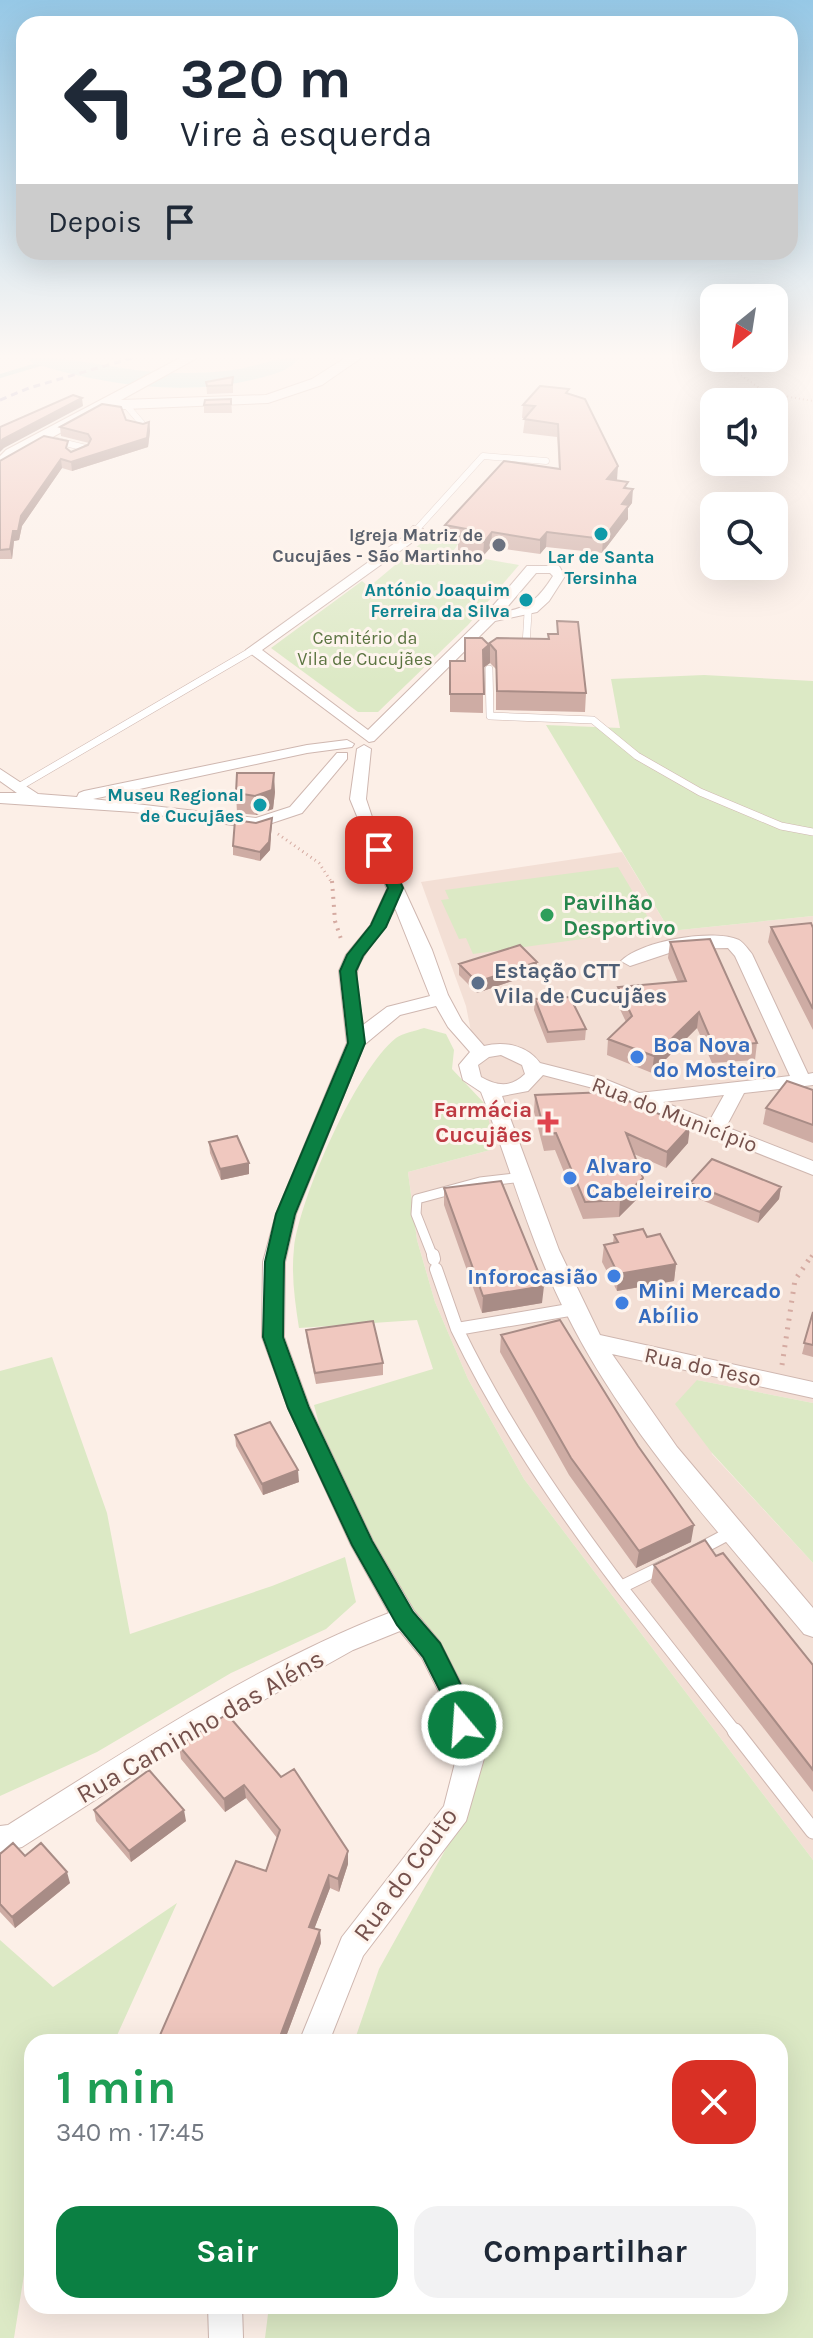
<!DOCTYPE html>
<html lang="pt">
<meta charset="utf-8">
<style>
:root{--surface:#fff;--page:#f2f2f3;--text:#1f2937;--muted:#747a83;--accent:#0b8043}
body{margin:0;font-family:Karla,sans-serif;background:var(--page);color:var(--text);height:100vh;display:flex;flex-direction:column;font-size:30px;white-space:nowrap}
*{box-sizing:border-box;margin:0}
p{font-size:26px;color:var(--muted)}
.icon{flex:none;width:44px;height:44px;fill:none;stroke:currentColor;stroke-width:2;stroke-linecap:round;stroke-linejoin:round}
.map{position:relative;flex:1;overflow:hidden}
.side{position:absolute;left:24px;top:2034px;width:764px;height:280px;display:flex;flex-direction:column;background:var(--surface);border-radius:24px;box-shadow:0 8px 32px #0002}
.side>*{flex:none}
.top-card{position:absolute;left:16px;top:16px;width:782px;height:244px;border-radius:24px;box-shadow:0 8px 32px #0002;background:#fff;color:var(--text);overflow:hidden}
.needle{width:52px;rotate:210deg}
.tools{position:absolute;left:700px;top:284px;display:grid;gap:16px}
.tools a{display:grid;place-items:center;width:88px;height:88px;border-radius:16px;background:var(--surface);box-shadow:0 8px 32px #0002;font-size:40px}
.pin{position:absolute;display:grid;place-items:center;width:68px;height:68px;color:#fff;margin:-34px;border-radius:16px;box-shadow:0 4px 12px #0006}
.me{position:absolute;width:88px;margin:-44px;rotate:342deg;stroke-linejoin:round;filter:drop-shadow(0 0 6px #0008)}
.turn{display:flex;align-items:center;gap:28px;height:168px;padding:0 32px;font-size:36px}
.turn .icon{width:104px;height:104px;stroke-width:2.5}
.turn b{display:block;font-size:56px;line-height:68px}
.then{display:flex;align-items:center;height:76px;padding:0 32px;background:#0003;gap:16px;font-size:30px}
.round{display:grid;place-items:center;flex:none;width:84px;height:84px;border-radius:24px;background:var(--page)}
.summary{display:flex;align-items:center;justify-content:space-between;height:136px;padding:0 32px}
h1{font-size:48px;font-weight:700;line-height:60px;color:#1e9e55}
.action{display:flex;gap:16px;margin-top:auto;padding:16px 32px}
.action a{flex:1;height:92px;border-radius:24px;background:var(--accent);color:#fff;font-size:32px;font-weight:700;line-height:92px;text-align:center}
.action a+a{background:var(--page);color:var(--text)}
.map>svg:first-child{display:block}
</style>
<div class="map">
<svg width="813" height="2338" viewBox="0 0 813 2338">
<rect width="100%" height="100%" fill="#fcefe7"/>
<path fill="#f3dfd5" d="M 622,852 L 670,931 L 813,916 L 813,1403 L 697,1380 L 712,1454 L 813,1563 L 813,1860 L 524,1479 L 468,1379 L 435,1302 L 417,1240 L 408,1172 L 494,1149 L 466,1006 L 421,882 Z"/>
<path fill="#dce9c5" d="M 426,539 L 458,544 L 452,553 L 519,565 L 468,625 L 378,712 L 358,712 L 271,648 L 362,581 L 369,587 Z
M 704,675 L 813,681 L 813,916 L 670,931 L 546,725 L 620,728 L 611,679 Z
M 618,867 L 655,929 L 473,954 L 466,938 L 459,939 L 441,900 L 449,899 L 445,890 Z
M 424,1028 L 446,1034 L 454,1050 L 452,1069 L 486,1105 L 494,1149 L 408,1172 L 417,1240 L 435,1302 L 468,1379 L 524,1479 L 813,1860 L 813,2338 L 265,2338 L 269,2306 L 780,2306 L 780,2042 L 354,2042 L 379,1969 L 463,1818 L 480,1756 L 417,1625 L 328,1458 L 314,1405 L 433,1369 L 417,1320 L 299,1328 C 295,1302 291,1275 294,1248 C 300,1197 356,1070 396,1038 C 403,1033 415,1031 424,1028 Z
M 52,1357 L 107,1513 L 130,1634 L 272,1586 L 345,1557 L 356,1602 L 326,1629 L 231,1673 L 97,1752 L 0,1796 L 0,1371 Z
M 697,1380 L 813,1403 L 813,1563 L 712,1453 L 675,1404 Z
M 177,1903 L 114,2042 L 32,2042 L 32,2224 L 14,2338 L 0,2338 L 0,1940 L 53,1987 Z"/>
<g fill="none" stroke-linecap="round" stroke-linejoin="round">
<path stroke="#a2d6d3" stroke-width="4" d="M 0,376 L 50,361"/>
<path fill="#bbe5e2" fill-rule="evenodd" d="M 29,358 C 76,356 123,372 171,373 C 193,373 217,373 239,369 C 262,365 275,357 299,358 C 290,371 271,375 256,379 C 183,397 103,385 32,363 Z"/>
<defs>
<path id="lane-far4" d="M 126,405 L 145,427
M 57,441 L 86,448 L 78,453
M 417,529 L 483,456 L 546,461"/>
<path id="lane-far3" d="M 520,645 L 526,645 L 528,613
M 489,669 L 490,716 L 593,720 L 637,756 L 700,792 L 781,826 L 813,832
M 17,788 L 253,650"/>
<path id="lane-far2" d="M 433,1257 L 416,1214 L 417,1199 L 480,1182 L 523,1177"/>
<path id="lane-far1" d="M 433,1255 L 434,1259
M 436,1269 L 457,1329 L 575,1309
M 457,1329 C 502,1422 559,1505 621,1587 L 664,1566
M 696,1551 L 732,1532
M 621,1587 L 736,1733"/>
<path id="lane" d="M 735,1731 L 813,1831"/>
<path id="street" d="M 413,526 L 423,529 L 414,541 L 262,650 L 368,730 L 486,614 L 527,566 L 559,566 L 565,576 L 549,601 L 537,612 L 495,621 L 374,741 L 369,742 L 246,650 L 406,535 ZM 536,573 L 550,573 L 553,576 C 539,598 529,608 503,612 Z
M 347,740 L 354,744 L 352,747 L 307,753 L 93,799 L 256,818 L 290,807 L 337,753 L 347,753 L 347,759 L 302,813 L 257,828 L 134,812 L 0,803 L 0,793 L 17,793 L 0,781 L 0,769 L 38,794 L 77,797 L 79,793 L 84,791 L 307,745 Z
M 364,745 L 371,749 L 366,799 L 375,826 L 432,950 L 448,995 L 462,1021 L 484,1046 C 504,1041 527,1045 540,1063 L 607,1080 L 639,1093 L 790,1076 L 735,956 L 728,948 L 681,949 L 630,966 L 621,961 C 640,941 714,928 739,940 C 744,943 748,949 752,954 L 808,1074 L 813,1073 L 813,1085 L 744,1093 L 726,1127 L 813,1161 L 813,1175 L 593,1088 L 543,1075 L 528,1091 L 502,1096 L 559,1250 L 600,1335 L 813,1382 L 813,1398 L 612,1354 L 677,1447 L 813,1608 L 813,1637 L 804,1634 C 719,1532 625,1432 566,1313 C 530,1243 510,1165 481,1092 L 463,1080 L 459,1065 L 470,1052 L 448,1027 L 436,1006 L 400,1015 L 364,1045 L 296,1214 L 285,1262 L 284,1337 L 310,1408 L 373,1541 L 414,1611 L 440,1642 L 463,1687 L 485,1755 L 466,1821 L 363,1956 L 329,2042 L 299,2042 L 342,1937 L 444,1806 L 457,1755 L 441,1696 L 422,1658 L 400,1631 L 353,1650 L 162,1757 L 22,1847 L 0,1852 L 0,1826 L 8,1825 C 129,1749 255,1665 389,1613 L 351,1545 L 288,1408 L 262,1337 L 263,1262 L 276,1214 L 347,1043 L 339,971 L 346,955 L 370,926 L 387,889 L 350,799 L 357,749 ZM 395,908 L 430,996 L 387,1007 L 363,1025 C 361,1009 353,983 358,968 C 364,950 386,929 395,908 ZM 501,1055 L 522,1065 L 525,1074 C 511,1088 497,1086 481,1077 L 478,1065 L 489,1057 ZM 724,1095 L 710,1120 L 663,1102 Z
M 208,2306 L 242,2306 L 243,2338 L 209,2338 Z"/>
<path id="secondary" d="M 180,358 L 197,358 L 121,400 L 266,395 L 312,379 L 345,358 L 361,358 L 322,385 L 268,403 L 102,410 L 18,456 L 0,470 L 0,456 L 6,450 Z"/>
</defs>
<use href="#lane-far4" stroke="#cfb7b0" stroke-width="7"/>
<use href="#lane-far3" stroke="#cfb7b0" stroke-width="8"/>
<use href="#lane-far2" stroke="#cfb7b0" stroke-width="11"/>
<use href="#lane-far1" stroke="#cfb7b0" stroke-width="14"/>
<use href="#lane" stroke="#cfb7b0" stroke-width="17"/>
<use href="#street" stroke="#cfb7b0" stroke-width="2"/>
<use href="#secondary" stroke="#d2b6ad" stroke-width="2"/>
<path stroke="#d5aba2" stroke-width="2" stroke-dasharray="1 3" stroke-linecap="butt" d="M 692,358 L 739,374 L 767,393 L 813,401"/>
<path stroke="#d5aba2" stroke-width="3" stroke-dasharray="1 4" stroke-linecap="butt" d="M 278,834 L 319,863 L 332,883"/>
<path stroke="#d5aba2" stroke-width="4" stroke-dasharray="2 6" stroke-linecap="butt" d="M 332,881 L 335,921 L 342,942
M 811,1257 L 813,1254"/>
<path stroke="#d5aba2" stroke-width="5" stroke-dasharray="2 7" stroke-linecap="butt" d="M 782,1365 L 795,1280 L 812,1255"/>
<use href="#lane-far4" stroke="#fff" stroke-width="6"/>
<use href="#lane-far3" stroke="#fff" stroke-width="7"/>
<use href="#lane-far2" stroke="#fff" stroke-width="9"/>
<use href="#lane-far1" stroke="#fff" stroke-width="12"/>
<use href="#lane" stroke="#fff" stroke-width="15"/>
<use href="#street" fill="#fff" fill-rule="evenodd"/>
<use href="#secondary" fill="#fff" fill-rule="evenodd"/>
<path stroke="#afa5c5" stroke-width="3" stroke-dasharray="7 5" stroke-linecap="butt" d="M 0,400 L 29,388 L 132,358"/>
</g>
<path fill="#ceaca4" d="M 233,377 L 233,393 L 207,394 L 206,382 Z
M 568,393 L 616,480 L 628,488 L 632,503 L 628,508 L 628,519 L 602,553 L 546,547 L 540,554 L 491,547 L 483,556 L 458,552 L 458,542 L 445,540 L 445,525 L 559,469 L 557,437 L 523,433 L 525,418 L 522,418 L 523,405 Z
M 231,399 L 232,413 L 204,413 L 204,405 Z
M 126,420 L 143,424 L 149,422 L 150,431 L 148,447 L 72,471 L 62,468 L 22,526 L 19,540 L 14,541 L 12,559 L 0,559 L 0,461 L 69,451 L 71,452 L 89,443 L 61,436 L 60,427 Z
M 557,621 L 586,693 L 585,712 L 496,710 L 496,669 L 490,663 L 483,668 L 483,713 L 450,712 L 450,661 L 465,661 L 488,644 L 548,639 L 557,634 Z
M 275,792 L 273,809 L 256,815 L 237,813 L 236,793 Z
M 272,818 L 270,850 L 260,861 L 233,855 L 233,846 L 256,823 Z
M 771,927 L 813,928 L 813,1030 L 768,942 Z
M 670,942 L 757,1043 L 755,1060 L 712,1063 L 697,1028 L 652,1073 L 607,1055 L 608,1039 L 626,1022 L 617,1003 L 618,987 L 678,982 L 668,958 Z
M 459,964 L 536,973 L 477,993 L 459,975 Z
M 535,999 L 586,1029 L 585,1040 L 547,1043 L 534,1010 Z
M 813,1090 L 813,1143 L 763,1124 L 766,1108 Z
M 535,1095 L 688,1143 L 666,1168 L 634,1154 L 643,1178 L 641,1195 L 619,1217 L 583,1219 L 555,1150 L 544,1151 L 534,1112 Z
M 209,1142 L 249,1174 L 221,1180 L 210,1153 Z
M 690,1183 L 781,1187 L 779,1199 L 758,1223 L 689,1195 Z
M 444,1188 L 542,1303 L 482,1313 L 444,1205 Z
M 614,1235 L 647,1237 L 676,1264 L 674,1281 L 617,1291 L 602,1262 L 604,1245 L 613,1243 Z
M 813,1312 L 813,1357 L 802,1354 Z
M 306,1330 L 383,1363 L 383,1375 L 316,1384 L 307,1341 Z
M 501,1335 L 691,1542 L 636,1568 L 569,1475 L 500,1352 Z
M 235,1435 L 299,1482 L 263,1495 L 236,1446 Z
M 716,1556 L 813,1665 L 813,1792 L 651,1582 L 654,1565 Z
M 227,1714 L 348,1864 L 339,1892 L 330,1888 L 314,1929 L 321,1943 L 284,2042 L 157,2042 L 266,1871 L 277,1838 L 246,1798 L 225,1812 L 181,1759 L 179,1746 Z
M 94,1810 L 186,1821 L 131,1862 L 96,1821 Z
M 0,1854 L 25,1856 L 70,1883 L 15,1928 L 0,1912 Z"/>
<path fill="#a88c86" d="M 82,398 L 83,406 L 4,448 L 0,452 L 0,442 L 3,439 Z
M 149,422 L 150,431 L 148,447 L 72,471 L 71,462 Z
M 61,459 L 62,468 L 22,526 L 19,540 L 14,541 L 12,559 L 10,549 L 13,531 L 21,516 Z
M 618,466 L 617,480 L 607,479 Z
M 633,489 L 632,503 L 628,508 L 628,519 L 602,553 L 603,539 L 622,504 Z
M 492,532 L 491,547 L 483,556 L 484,542 Z
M 547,532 L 546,547 L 540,554 L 540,540 Z
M 490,644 L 490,663 L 483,668 L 483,650 Z
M 274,773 L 275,792 L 273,809 L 256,815 L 255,796 Z
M 272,818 L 270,850 L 260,861 L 260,852 Z
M 537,962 L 536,973 L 477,993 L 477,982 Z
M 699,1012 L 697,1028 L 652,1073 L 654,1056 Z
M 690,1127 L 688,1143 L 666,1168 L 667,1152 Z
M 249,1163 L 249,1174 L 221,1180 L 220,1169 Z
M 643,1178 L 641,1195 L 619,1217 L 620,1200 Z
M 781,1187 L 779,1199 L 758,1223 L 760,1212 Z
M 676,1264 L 674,1281 L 617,1291 L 618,1274 Z
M 544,1286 L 542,1303 L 482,1313 L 483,1296 Z
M 298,1470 L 299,1482 L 263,1495 L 262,1484 Z
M 694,1525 L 691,1542 L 636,1568 L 639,1551 Z
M 244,1785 L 246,1798 L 225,1812 L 224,1799 Z
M 184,1810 L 186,1821 L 131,1862 L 129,1851 Z
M 348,1851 L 348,1864 L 339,1892 L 338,1879 Z
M 67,1872 L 70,1883 L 15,1928 L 12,1917 Z
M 329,1875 L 330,1888 L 310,1940 L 309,1927 Z
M 320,1930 L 321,1943 L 284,2042 L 278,2042 Z"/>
<path fill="#f0c8bf" stroke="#a88c86" stroke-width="2" d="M 233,377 L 232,385 L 207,386 L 206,382 Z
M 540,386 L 569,389 L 566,393 L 585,399 L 618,466 L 607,479 L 628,482 L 624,488 L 633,489 L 622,504 L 629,505 L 603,539 L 547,532 L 540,540 L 492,532 L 484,542 L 458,538 L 466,529 L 445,525 L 504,461 L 560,469 L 558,424 L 524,419 L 535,406 L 523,405 Z
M 73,395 L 82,398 L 3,439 L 0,442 L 0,427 Z
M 231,399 L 231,404 L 204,405 L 205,400 Z
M 102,404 L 121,407 L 126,420 L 143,424 L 149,422 L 147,438 L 71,462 L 61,459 L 21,516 L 18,531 L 13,531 L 10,549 L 0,550 L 0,461 L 44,436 L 68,441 L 66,448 L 71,452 L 88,445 L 91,439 L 88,434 L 60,427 Z
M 557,621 L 578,622 L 586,693 L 497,691 L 496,651 L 490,644 L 483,650 L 484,694 L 450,694 L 450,661 L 465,661 L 465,638 L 482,638 L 488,644 L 497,638 L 549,639 L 548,634 L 558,634 Z
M 237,773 L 274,773 L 272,790 L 255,796 L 236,793 Z
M 272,818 L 269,842 L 260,852 L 233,846 L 235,820 L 256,823 Z
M 811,923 L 813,928 L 813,1009 L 771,927 Z
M 710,939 L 757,1043 L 714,1047 L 699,1012 L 654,1056 L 608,1039 L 632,1016 L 618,987 L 686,981 L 670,942 Z
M 520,945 L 537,962 L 477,982 L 459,964 Z
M 570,997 L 586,1029 L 548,1032 L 535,999 Z
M 787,1081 L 813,1090 L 813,1125 L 766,1108 Z
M 607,1092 L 690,1127 L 667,1152 L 626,1133 L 643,1178 L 620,1200 L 585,1202 L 556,1133 L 545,1134 L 535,1095 Z
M 237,1136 L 249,1163 L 220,1169 L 209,1142 Z
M 712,1159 L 781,1187 L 760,1212 L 690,1183 Z
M 501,1181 L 544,1286 L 483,1296 L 444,1188 Z
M 643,1229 L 647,1237 L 660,1234 L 676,1264 L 618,1274 L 604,1245 L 618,1242 L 614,1235 Z
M 813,1312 L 813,1345 L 804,1343 Z
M 560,1320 L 638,1446 L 694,1525 L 639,1551 L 571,1458 L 501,1335 Z
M 373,1321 L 383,1363 L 315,1373 L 306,1330 Z
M 270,1422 L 298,1470 L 262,1484 L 235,1435 Z
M 705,1540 L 716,1556 L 723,1553 L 813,1665 L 813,1770 L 654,1565 Z
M 227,1714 L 281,1777 L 294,1769 L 348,1851 L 338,1879 L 329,1875 L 309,1927 L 320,1930 L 278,2042 L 157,2042 L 236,1861 L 266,1871 L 280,1830 L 244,1785 L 224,1799 L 179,1746 Z
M 149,1770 L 184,1810 L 129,1851 L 94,1810 Z
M 13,1843 L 25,1856 L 41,1843 L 67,1872 L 12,1917 L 0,1904 L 0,1854 Z"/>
<linearGradient id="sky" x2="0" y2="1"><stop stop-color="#96c8e6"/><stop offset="0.52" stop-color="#fef8f4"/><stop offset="1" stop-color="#fef8f4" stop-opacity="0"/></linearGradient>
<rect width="813" height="685" fill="url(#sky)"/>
<path fill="#0b8043" stroke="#07532c" stroke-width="2" d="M 379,846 L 386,850 L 403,888 L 386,927 L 363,956 L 356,971 L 365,1043 L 295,1214 L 284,1262 L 283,1337 L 309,1408 L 372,1541 L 413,1612 L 440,1643 L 466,1695 L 475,1725 L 471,1732 L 462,1735 L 454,1732 L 442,1695 L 423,1657 L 397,1625 L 352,1545 L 288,1408 L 263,1337 L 265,1262 L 276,1214 L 348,1043 L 340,971 L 347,955 L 371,925 L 388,888 L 371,850 Z"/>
<g fill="#0f9aa8" stroke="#fef4ed" stroke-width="3">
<circle cx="601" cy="534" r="8"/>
<circle cx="526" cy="600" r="8"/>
<circle cx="260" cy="805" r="8"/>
</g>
<circle fill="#6b7280" stroke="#fef4ed" stroke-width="3" cx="499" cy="545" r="8"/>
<circle fill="#2e9e5b" stroke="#fef4ed" stroke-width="3" cx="547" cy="915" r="8"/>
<circle fill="#5c6f8a" stroke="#fef4ed" stroke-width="3" cx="478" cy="983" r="8"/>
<g fill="#3f7fe0" stroke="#fef4ed" stroke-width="3">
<circle cx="637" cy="1057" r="8"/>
<circle cx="570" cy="1178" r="8"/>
<circle cx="614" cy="1276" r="8"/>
<circle cx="622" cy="1303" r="8"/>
</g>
<path fill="#e0444e" stroke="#fef4ed" stroke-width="3" d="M544 1110h8v8h8v8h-8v8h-8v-8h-8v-8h8z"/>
<g text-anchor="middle" stroke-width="6" stroke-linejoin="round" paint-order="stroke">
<g font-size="18" font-weight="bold" fill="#5b616d" stroke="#fef4ed" text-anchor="end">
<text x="483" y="541">Igreja Matriz de<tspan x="483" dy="21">Cucujães - São Martinho</tspan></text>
</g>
<g font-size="18" font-weight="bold" fill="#0d838f" stroke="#fef4ed" text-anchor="end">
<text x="601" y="563" text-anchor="middle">Lar de Santa<tspan x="601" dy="21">Tersinha</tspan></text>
<text x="510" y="596">António Joaquim<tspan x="510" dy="21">Ferreira da Silva</tspan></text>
<text x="244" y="801">Museu Regional<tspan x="244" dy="21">de Cucujães</tspan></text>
</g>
<g font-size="18" fill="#5b7441" stroke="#fef4ed">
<text x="365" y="644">Cemitério da<tspan x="365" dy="21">Vila de Cucujães</tspan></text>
</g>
<g font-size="22" font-weight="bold" fill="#27864d" stroke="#fef4ed" text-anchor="start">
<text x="563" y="910">Pavilhão<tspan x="563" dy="25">Desportivo</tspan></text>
</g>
<g font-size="22" font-weight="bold" fill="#4e5e75" stroke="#fef4ed" text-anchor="start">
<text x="494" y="978">Estação CTT<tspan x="494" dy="25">Vila de Cucujães</tspan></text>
</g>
<g font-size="22" font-weight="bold" fill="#366cbe" stroke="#fef4ed" text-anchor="start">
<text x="653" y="1052">Boa Nova<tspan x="653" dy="25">do Mosteiro</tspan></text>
<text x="586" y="1173">Alvaro<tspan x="586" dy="25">Cabeleireiro</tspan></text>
<text x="598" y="1284" text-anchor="end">Inforocasião</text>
<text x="638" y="1298">Mini Mercado<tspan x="638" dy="25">Abílio</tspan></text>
</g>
<g font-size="22" font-weight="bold" fill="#be3a42" stroke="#fef4ed" text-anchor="end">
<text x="532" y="1117">Farmácia<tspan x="532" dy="25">Cucujães</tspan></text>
</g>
<g font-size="22" fill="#75514c" stroke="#fef4ed">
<text transform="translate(675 1114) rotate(21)" y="8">Rua do Município</text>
<text transform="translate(703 1366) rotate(12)" y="8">Rua do Teso</text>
</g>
<g font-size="26" fill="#75514c" stroke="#fef4ed">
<text transform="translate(200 1726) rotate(-30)" y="9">Rua Caminho das Aléns</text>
<text transform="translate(405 1874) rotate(-54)" y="9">Rua do Couto</text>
</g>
</g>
</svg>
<div class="tools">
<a><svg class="needle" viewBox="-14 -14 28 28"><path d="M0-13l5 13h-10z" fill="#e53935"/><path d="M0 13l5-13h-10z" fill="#747a83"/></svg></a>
<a><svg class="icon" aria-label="sound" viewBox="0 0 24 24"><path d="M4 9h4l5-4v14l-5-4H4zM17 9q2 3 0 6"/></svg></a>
<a><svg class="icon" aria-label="search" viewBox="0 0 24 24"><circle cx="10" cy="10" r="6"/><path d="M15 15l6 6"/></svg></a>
</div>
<div class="pin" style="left:379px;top:850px;background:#d93025"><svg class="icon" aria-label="arrive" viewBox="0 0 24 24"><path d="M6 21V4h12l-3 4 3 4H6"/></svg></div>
<svg class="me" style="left:462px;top:1725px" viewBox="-20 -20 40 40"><circle r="17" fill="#0b8043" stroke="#fff" stroke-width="3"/><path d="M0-11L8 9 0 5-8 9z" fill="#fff"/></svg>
<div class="top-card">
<div class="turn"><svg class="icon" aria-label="left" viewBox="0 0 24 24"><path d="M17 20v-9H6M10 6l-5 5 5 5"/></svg><div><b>320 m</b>Vire à esquerda</div></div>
<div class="then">Depois<svg class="icon" aria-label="arrive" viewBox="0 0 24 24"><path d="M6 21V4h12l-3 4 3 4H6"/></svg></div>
</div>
<section class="side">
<div class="summary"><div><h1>1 min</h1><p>340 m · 17:45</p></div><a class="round" style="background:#d93025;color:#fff"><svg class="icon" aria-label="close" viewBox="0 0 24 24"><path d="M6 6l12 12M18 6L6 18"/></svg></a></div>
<div class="action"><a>Sair</a><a>Compartilhar</a></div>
</section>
</div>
